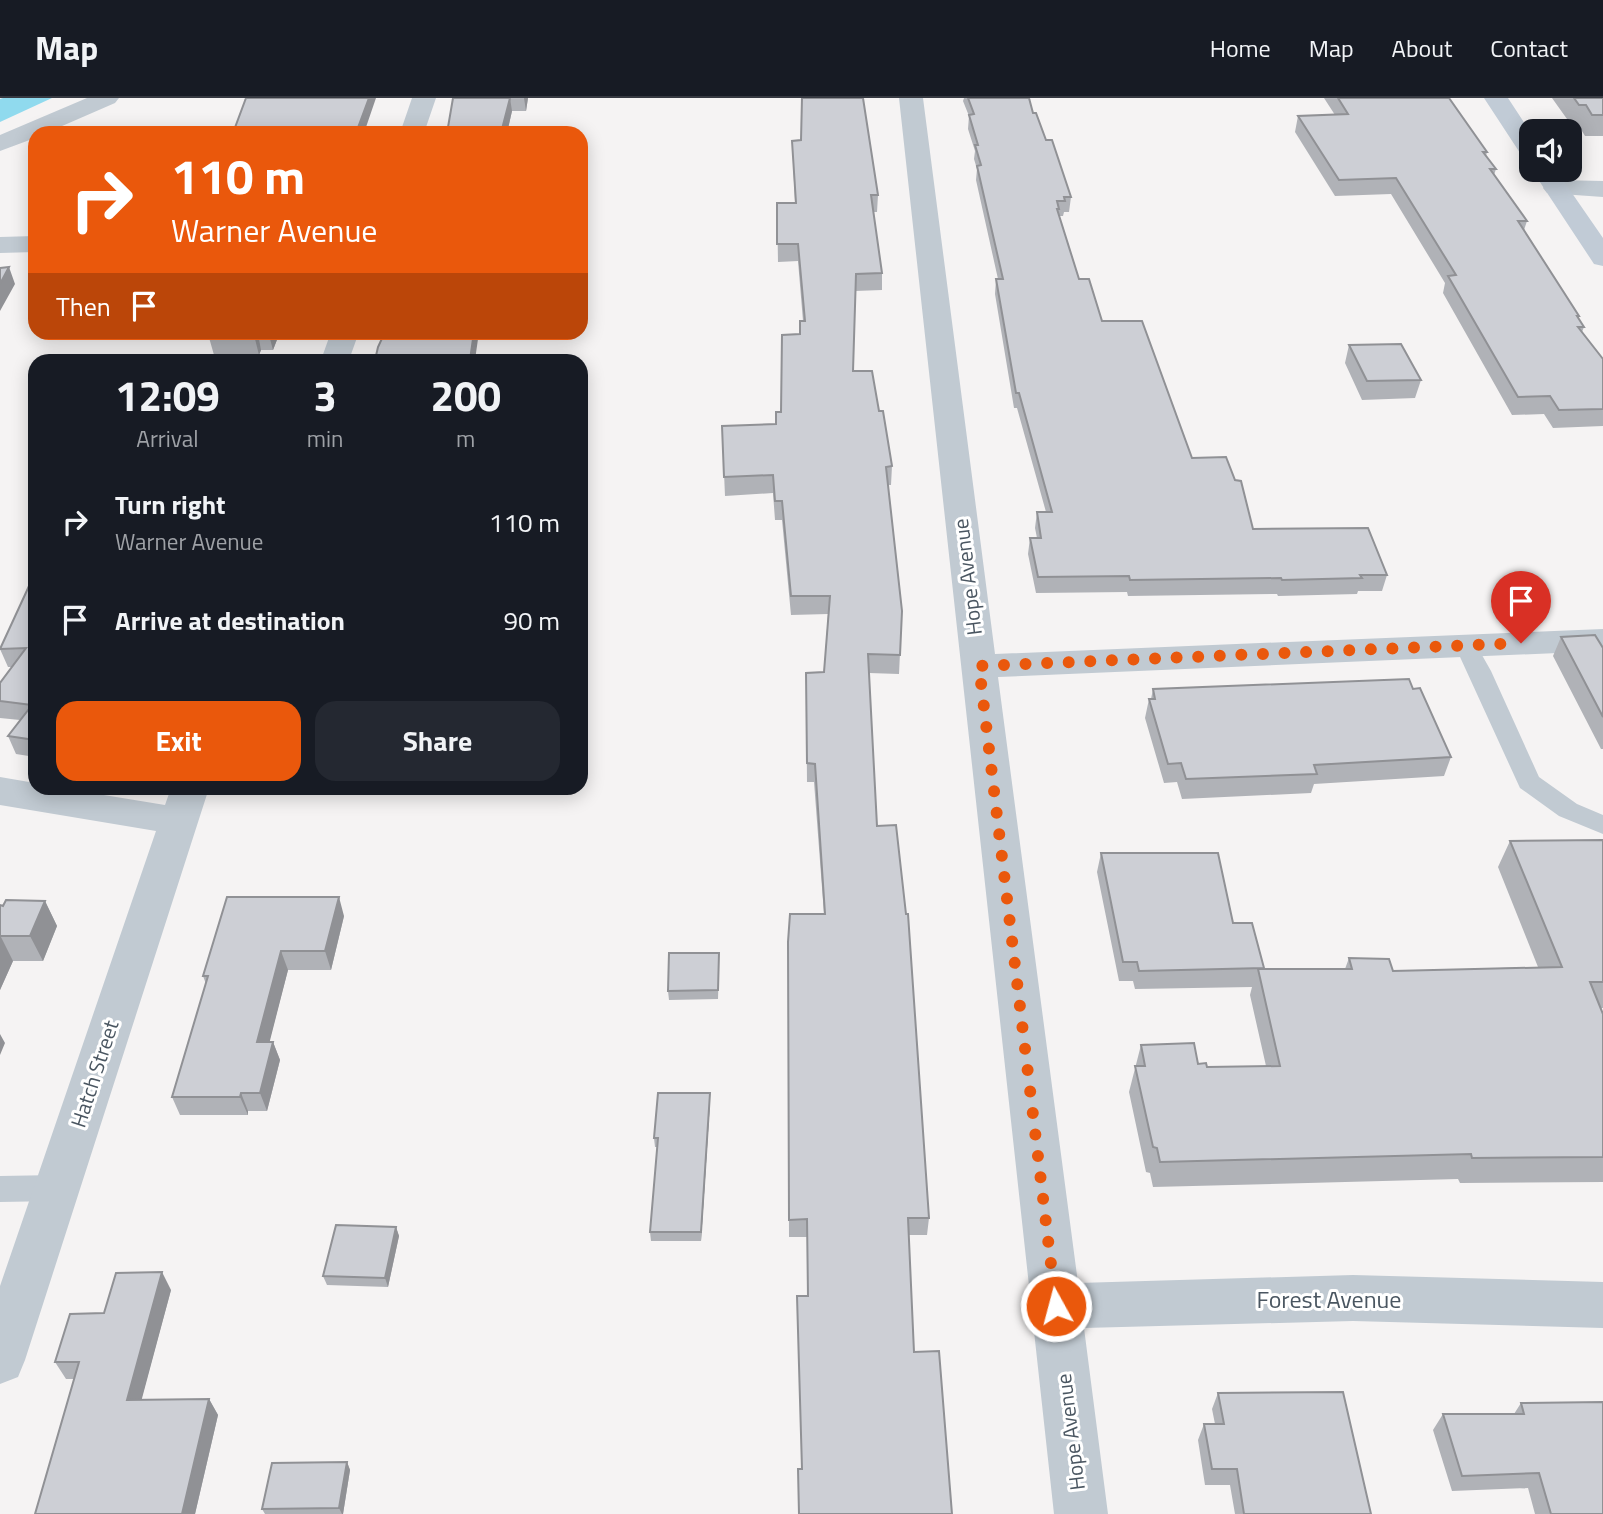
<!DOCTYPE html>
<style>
:root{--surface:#171b24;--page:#242831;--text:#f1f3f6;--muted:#9ea1a6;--line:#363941;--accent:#ea580c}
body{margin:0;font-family:"Titillium Web",sans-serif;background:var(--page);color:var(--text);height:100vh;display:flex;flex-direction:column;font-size:26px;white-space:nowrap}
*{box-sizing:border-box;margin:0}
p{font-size:23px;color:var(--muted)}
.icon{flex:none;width:38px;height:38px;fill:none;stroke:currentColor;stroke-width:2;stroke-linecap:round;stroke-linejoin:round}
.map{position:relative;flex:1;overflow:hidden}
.sheet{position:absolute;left:28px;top:256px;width:560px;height:441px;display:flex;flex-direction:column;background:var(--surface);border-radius:21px;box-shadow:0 4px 18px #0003}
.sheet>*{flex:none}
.banner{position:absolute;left:28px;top:28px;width:560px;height:214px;border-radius:21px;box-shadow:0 4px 18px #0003;background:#ea580c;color:#fff;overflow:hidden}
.controls{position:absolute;left:1519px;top:21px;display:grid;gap:14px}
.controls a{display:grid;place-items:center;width:63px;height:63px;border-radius:14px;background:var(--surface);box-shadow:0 4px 18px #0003;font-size:35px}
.pin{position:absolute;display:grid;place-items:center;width:60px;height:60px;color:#fff;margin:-72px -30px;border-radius:50% 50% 50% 0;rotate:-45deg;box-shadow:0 0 7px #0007}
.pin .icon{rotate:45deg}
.me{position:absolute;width:77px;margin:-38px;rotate:353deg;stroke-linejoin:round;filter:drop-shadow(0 0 5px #0008)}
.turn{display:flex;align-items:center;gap:24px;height:147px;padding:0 28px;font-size:32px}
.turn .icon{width:91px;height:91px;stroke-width:2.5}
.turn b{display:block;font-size:49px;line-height:60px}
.then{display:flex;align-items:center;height:66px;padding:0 28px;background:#0003;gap:14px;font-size:26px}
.eta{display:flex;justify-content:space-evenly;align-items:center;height:119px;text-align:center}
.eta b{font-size:42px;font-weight:700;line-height:49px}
.cta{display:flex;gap:14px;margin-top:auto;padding:14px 28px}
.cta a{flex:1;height:80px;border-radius:21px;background:var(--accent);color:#fff;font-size:28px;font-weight:700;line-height:80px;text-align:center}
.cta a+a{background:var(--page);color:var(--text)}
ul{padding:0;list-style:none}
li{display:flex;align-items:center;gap:21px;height:98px;padding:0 28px}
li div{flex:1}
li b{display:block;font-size:26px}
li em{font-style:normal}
header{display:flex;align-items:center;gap:42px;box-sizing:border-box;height:98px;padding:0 35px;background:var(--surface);border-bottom:2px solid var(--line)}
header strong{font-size:33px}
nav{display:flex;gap:38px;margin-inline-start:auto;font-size:24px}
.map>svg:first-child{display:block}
</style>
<header>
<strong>Map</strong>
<nav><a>Home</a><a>Map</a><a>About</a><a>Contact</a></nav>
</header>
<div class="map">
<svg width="1603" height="1416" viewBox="0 0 1603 1416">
<rect width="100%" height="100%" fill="#f5f3f3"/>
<path fill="#90daee" d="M 3,0 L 52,0 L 0,24 L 0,1 Z"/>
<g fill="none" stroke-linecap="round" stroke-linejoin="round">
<path fill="#c1cad2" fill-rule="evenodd" d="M 1466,541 L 1474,543 L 1491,573 L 1539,679 L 1577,706 L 1603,717 L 1603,736 L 1559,718 L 1520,690 L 1455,548 L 1458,543 Z
M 57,1077 L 68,1081 L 72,1090 L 68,1099 L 57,1103 L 0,1104 L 0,1078 Z"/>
<path fill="#c1cad2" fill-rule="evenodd" d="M 87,0 L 119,0 L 115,5 L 46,35 L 35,35 L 35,40 L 0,53 L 0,37 Z
M 412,0 L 436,0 L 424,35 L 400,35 Z
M 899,0 L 923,0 L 995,556 L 1603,531 L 1603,553 L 998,579 L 1078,1185 L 1353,1177 L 1603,1184 L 1603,1230 L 1353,1223 L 1084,1230 L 1108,1416 L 1054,1416 Z
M 1556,82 L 1603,83 L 1603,99 L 1547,95 L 1543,90 L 1547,85 Z
M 35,138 L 35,154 L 0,155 L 0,139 Z
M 331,234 L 359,234 L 349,262 L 321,262 Z
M 0,679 L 35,685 L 35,690 L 61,690 L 165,707 L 171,690 L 209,690 L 25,1262 L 18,1279 L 0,1286 L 0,1188 L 156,733 L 0,707 Z"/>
<path fill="#c1cbd6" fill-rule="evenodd" d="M 1484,0 L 1508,0 L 1531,35 L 1531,60 L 1522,58 Z
M 1532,72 L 1556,72 L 1603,140 L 1603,168 L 1594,166 Z"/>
</g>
<path fill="#b0b2b7" d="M 453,0 L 528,0 L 526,13 L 512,13 L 507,35 L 447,35 Z
M 964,0 L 1029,0 L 1033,15 L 1071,99 L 1069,114 L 1064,114 L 1063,118 L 1059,118 L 1079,181 L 1102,223 L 1192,360 L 1253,431 L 1387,477 L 1382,493 L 1358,493 L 1357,496 L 1278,498 L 1277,496 L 1128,498 L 1127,494 L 1036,495 L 1028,456 L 1030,440 L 1037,440 L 1035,430 L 1037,414 L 1046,414 L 1017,310 L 1014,310 L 995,196 L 996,181 L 998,181 L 976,82 L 977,71 L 974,61 L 975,53 L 968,31 L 969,18 L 963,3 Z
M 1324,0 L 1449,0 L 1487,54 L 1486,58 L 1496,71 L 1494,77 L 1527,123 L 1524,132 L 1579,218 L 1579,221 L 1584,229 L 1582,234 L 1603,261 L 1603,328 L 1553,330 L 1544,316 L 1512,317 L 1443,195 L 1445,185 L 1391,96 L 1335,98 L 1295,34 L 1298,18 L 1335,17 Z
M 1552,0 L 1603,0 L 1603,38 L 1585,38 L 1579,28 L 1572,28 Z
M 792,43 L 878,97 L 877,114 L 873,114 L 882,175 L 882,192 L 855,193 L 853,273 L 879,313 L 892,368 L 891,387 L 888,387 L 902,513 L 899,576 L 869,575 L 877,728 L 929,1120 L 927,1137 L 908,1137 L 801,1371 L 808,1198 L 807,1139 L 789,1139 L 788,844 L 824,816 L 814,684 L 807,684 L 806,575 L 824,574 L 828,516 L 791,517 L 782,422 L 775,422 L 773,395 L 725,398 L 722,328 L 776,326 L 776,314 L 781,314 L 803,223 L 798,163 L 778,164 L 777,105 L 795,105 Z
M 208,234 L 280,234 L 273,252 L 261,252 L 259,257 L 214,257 L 208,236 Z
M 1349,247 L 1421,282 L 1415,300 L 1362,302 L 1345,265 Z
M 35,475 L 35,659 L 16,656 L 8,638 L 20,622 L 0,620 L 0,585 L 12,569 L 8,569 L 0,551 Z
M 1561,539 L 1603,550 L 1603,651 L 1601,651 L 1553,558 Z
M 1153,591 L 1413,591 L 1451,659 L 1444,678 L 1314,686 L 1311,695 L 1182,701 L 1177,684 L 1164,685 L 1145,620 L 1149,601 L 1151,601 Z
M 1603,742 L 1603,910 L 1600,910 L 1603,916 L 1603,1084 L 1460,1085 L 1458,1081 L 1153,1089 L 1150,1075 L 1146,1074 L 1129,994 L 1141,947 L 1207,969 L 1266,968 L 1250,897 L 1252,889 L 1135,891 L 1133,883 L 1119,883 L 1097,774 L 1101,755 L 1233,825 L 1264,871 L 1345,871 L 1349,860 L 1393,873 L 1538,869 L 1498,769 L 1510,743 Z
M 45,803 L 57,828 L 43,863 L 13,863 L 0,892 L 0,807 Z
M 344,818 L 331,872 L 288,872 L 269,944 L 273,944 L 280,962 L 267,1013 L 248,1013 L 248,1017 L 180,1017 L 172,999 L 206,886 L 203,878 Z
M 719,864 L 718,901 L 669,902 L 668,893 Z
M 710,1004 L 701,1143 L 651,1143 L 650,1134 L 657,1049 L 655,1049 L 654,1040 Z
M 396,1129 L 399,1138 L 388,1189 L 327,1187 L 323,1178 Z
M 171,1192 L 141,1302 L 209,1301 L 218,1317 L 195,1416 L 35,1416 L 75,1281 L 66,1281 L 55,1264 L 104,1215 Z
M 1218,1295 L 1371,1416 L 1235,1416 L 1230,1387 L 1205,1387 L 1198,1342 L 1204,1326 L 1215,1326 L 1212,1311 Z
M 1521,1305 L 1603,1416 L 1535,1416 L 1528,1390 L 1452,1393 L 1433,1332 L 1443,1316 L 1514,1316 Z
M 347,1364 L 350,1372 L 343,1416 L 265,1416 L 262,1411 Z"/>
<path fill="#909195" d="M 369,0 L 376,0 L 364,35 L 356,35 Z
M 510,0 L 512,13 L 507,35 L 501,35 Z
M 524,0 L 528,0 L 526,13 Z
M 9,169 L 15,186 L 0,213 L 0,186 Z
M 270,234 L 280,234 L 273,252 L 269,237 Z
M 474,234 L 479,234 L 475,262 L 470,262 Z
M 258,236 L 261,252 L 259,257 L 255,241 Z
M 339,799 L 344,818 L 331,872 L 325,853 Z
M 45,803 L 57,828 L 43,863 L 30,838 Z
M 0,837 L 13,863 L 0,892 Z
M 281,853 L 288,872 L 265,962 L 257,944 Z
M 0,936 L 5,945 L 0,957 Z
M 273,944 L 280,962 L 267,1013 L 260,995 Z
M 241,995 L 248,1013 L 248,1017 L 240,999 Z
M 710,995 L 710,1004 L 701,1143 L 701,1134 Z
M 396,1129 L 399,1138 L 388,1189 L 385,1180 Z
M 162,1174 L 171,1192 L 137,1319 L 127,1302 Z
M 209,1301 L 218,1317 L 195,1416 L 182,1416 Z
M 347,1364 L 350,1372 L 343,1416 L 342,1416 L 339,1410 Z"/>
<path fill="#cdcfd5" stroke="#909195" stroke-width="2" d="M 246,0 L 369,0 L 356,35 L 233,35 Z
M 453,0 L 510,0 L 501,35 L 447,35 Z
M 802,0 L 863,0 L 878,97 L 871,97 L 882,175 L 856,176 L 853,273 L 872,273 L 879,313 L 883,313 L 892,368 L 886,369 L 902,513 L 900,557 L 868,556 L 877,728 L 896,727 L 906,816 L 908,816 L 929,1120 L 908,1120 L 914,1254 L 939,1253 L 952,1416 L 799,1416 L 798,1371 L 802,1371 L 797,1198 L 808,1198 L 807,1121 L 789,1122 L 788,844 L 790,816 L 825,816 L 815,666 L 807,665 L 806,575 L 824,574 L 830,498 L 791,498 L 782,403 L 775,403 L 773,377 L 724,379 L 722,328 L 776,326 L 776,314 L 781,314 L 782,237 L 800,236 L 800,223 L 805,223 L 798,146 L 777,146 L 777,105 L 796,105 L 792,43 L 801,42 Z
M 968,0 L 1029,0 L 1033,15 L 1036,15 L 1046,42 L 1052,42 L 1071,99 L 1064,99 L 1065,103 L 1057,103 L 1059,111 L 1057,111 L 1079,181 L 1089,181 L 1102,223 L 1142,223 L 1192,360 L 1226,359 L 1235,382 L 1241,383 L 1253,431 L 1368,430 L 1387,477 L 1360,477 L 1362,480 L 1282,482 L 1281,480 L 1130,482 L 1129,478 L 1038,479 L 1030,440 L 1041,440 L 1037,414 L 1052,414 L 1019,295 L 1016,295 L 996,181 L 1003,181 L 977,68 L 981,67 L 975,47 L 978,47 L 969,17 L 974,16 Z
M 1338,0 L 1449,0 L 1487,54 L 1483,54 L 1496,71 L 1490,71 L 1527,123 L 1518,123 L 1579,218 L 1577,218 L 1584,229 L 1578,229 L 1603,261 L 1603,311 L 1559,312 L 1550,298 L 1518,299 L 1448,178 L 1456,177 L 1396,80 L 1339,82 L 1298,18 L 1348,16 Z
M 1574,0 L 1603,0 L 1603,17 L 1592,17 L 1586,7 L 1579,7 Z
M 9,169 L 0,186 L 0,170 Z
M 208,234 L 270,234 L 269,237 L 258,236 L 255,241 L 210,241 L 212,236 L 208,236 Z
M 385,234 L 474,234 L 470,262 L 375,262 L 378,249 Z
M 1401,246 L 1421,282 L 1367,283 L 1349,247 Z
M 35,475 L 35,642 L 8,638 L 32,607 L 0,603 L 0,585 L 26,550 L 0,551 Z
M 1595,537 L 1603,550 L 1603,619 L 1561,539 Z
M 1409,581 L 1413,591 L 1420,590 L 1451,659 L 1314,667 L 1317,676 L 1186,681 L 1181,665 L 1168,666 L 1149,601 L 1155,601 L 1153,591 Z
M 1603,742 L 1603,884 L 1590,884 L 1603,916 L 1603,1059 L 1472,1060 L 1471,1056 L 1160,1064 L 1157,1050 L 1153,1049 L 1135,968 L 1145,968 L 1141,947 L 1194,945 L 1198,966 L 1206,965 L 1207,969 L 1280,968 L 1258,871 L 1352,871 L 1349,860 L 1389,861 L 1393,873 L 1562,869 L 1510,743 Z
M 1101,755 L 1218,755 L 1233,825 L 1252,825 L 1264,870 L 1139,873 L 1137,864 L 1123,864 Z
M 227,799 L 339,799 L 325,853 L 281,853 L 257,944 L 273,944 L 260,995 L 241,995 L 240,999 L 172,999 L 208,878 L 203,878 Z
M 6,802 L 45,803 L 30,838 L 0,838 L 0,807 L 3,808 Z
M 669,855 L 719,855 L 718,892 L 668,893 Z
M 658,995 L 710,995 L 701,1134 L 650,1134 L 658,1040 L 654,1040 Z
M 336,1127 L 396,1129 L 385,1180 L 323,1178 Z
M 162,1174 L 127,1302 L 209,1301 L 182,1416 L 35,1416 L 79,1264 L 55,1264 L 70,1216 L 104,1215 L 116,1175 Z
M 1343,1294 L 1371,1416 L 1244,1416 L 1237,1371 L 1212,1371 L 1204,1326 L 1224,1326 L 1218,1295 Z
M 1603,1304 L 1603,1416 L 1551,1416 L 1539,1375 L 1462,1378 L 1443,1316 L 1524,1316 L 1521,1305 Z
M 347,1364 L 339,1410 L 262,1411 L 272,1365 Z"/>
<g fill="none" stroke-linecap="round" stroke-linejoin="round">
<path stroke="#ea580c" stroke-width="12" stroke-dasharray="0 21.6" d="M 1056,1208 L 979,568 L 1521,545"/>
</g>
<g text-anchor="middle" stroke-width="6" stroke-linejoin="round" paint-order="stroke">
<g font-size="21" fill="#4a5661" stroke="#fff">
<text transform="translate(968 479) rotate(-97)" y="7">Hope Avenue</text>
<text transform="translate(95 976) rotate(-72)" y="7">Hatch Street</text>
<text transform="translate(1071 1334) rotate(-97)" y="7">Hope Avenue</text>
</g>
<g font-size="24" fill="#4a5661" stroke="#fff">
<text x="1329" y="1210">Forest Avenue</text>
</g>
</g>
</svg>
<div class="controls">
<a><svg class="icon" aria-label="sound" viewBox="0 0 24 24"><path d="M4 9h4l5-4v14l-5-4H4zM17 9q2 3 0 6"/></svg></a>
</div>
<div class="pin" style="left:1521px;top:545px;background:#d93025"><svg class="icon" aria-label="arrive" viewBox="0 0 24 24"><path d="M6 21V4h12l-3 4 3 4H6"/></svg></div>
<svg class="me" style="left:1056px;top:1208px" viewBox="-20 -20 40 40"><circle r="17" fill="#ea580c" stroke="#fff" stroke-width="3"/><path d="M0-11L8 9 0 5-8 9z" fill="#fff"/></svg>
<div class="banner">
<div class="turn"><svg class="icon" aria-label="right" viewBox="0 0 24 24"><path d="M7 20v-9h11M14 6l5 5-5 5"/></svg><div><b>110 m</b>Warner Avenue</div></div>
<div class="then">Then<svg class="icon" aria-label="arrive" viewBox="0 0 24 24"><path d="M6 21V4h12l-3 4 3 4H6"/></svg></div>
</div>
<section class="sheet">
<div class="eta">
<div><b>12:09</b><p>Arrival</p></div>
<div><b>3</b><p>min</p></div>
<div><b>200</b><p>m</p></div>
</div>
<ul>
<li><svg class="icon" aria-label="right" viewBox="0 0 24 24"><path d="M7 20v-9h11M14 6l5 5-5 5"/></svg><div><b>Turn right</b><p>Warner Avenue</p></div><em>110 m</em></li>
<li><svg class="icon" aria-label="arrive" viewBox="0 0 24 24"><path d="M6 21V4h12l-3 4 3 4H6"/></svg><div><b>Arrive at destination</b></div><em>90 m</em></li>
</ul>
<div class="cta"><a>Exit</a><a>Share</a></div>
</section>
</div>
